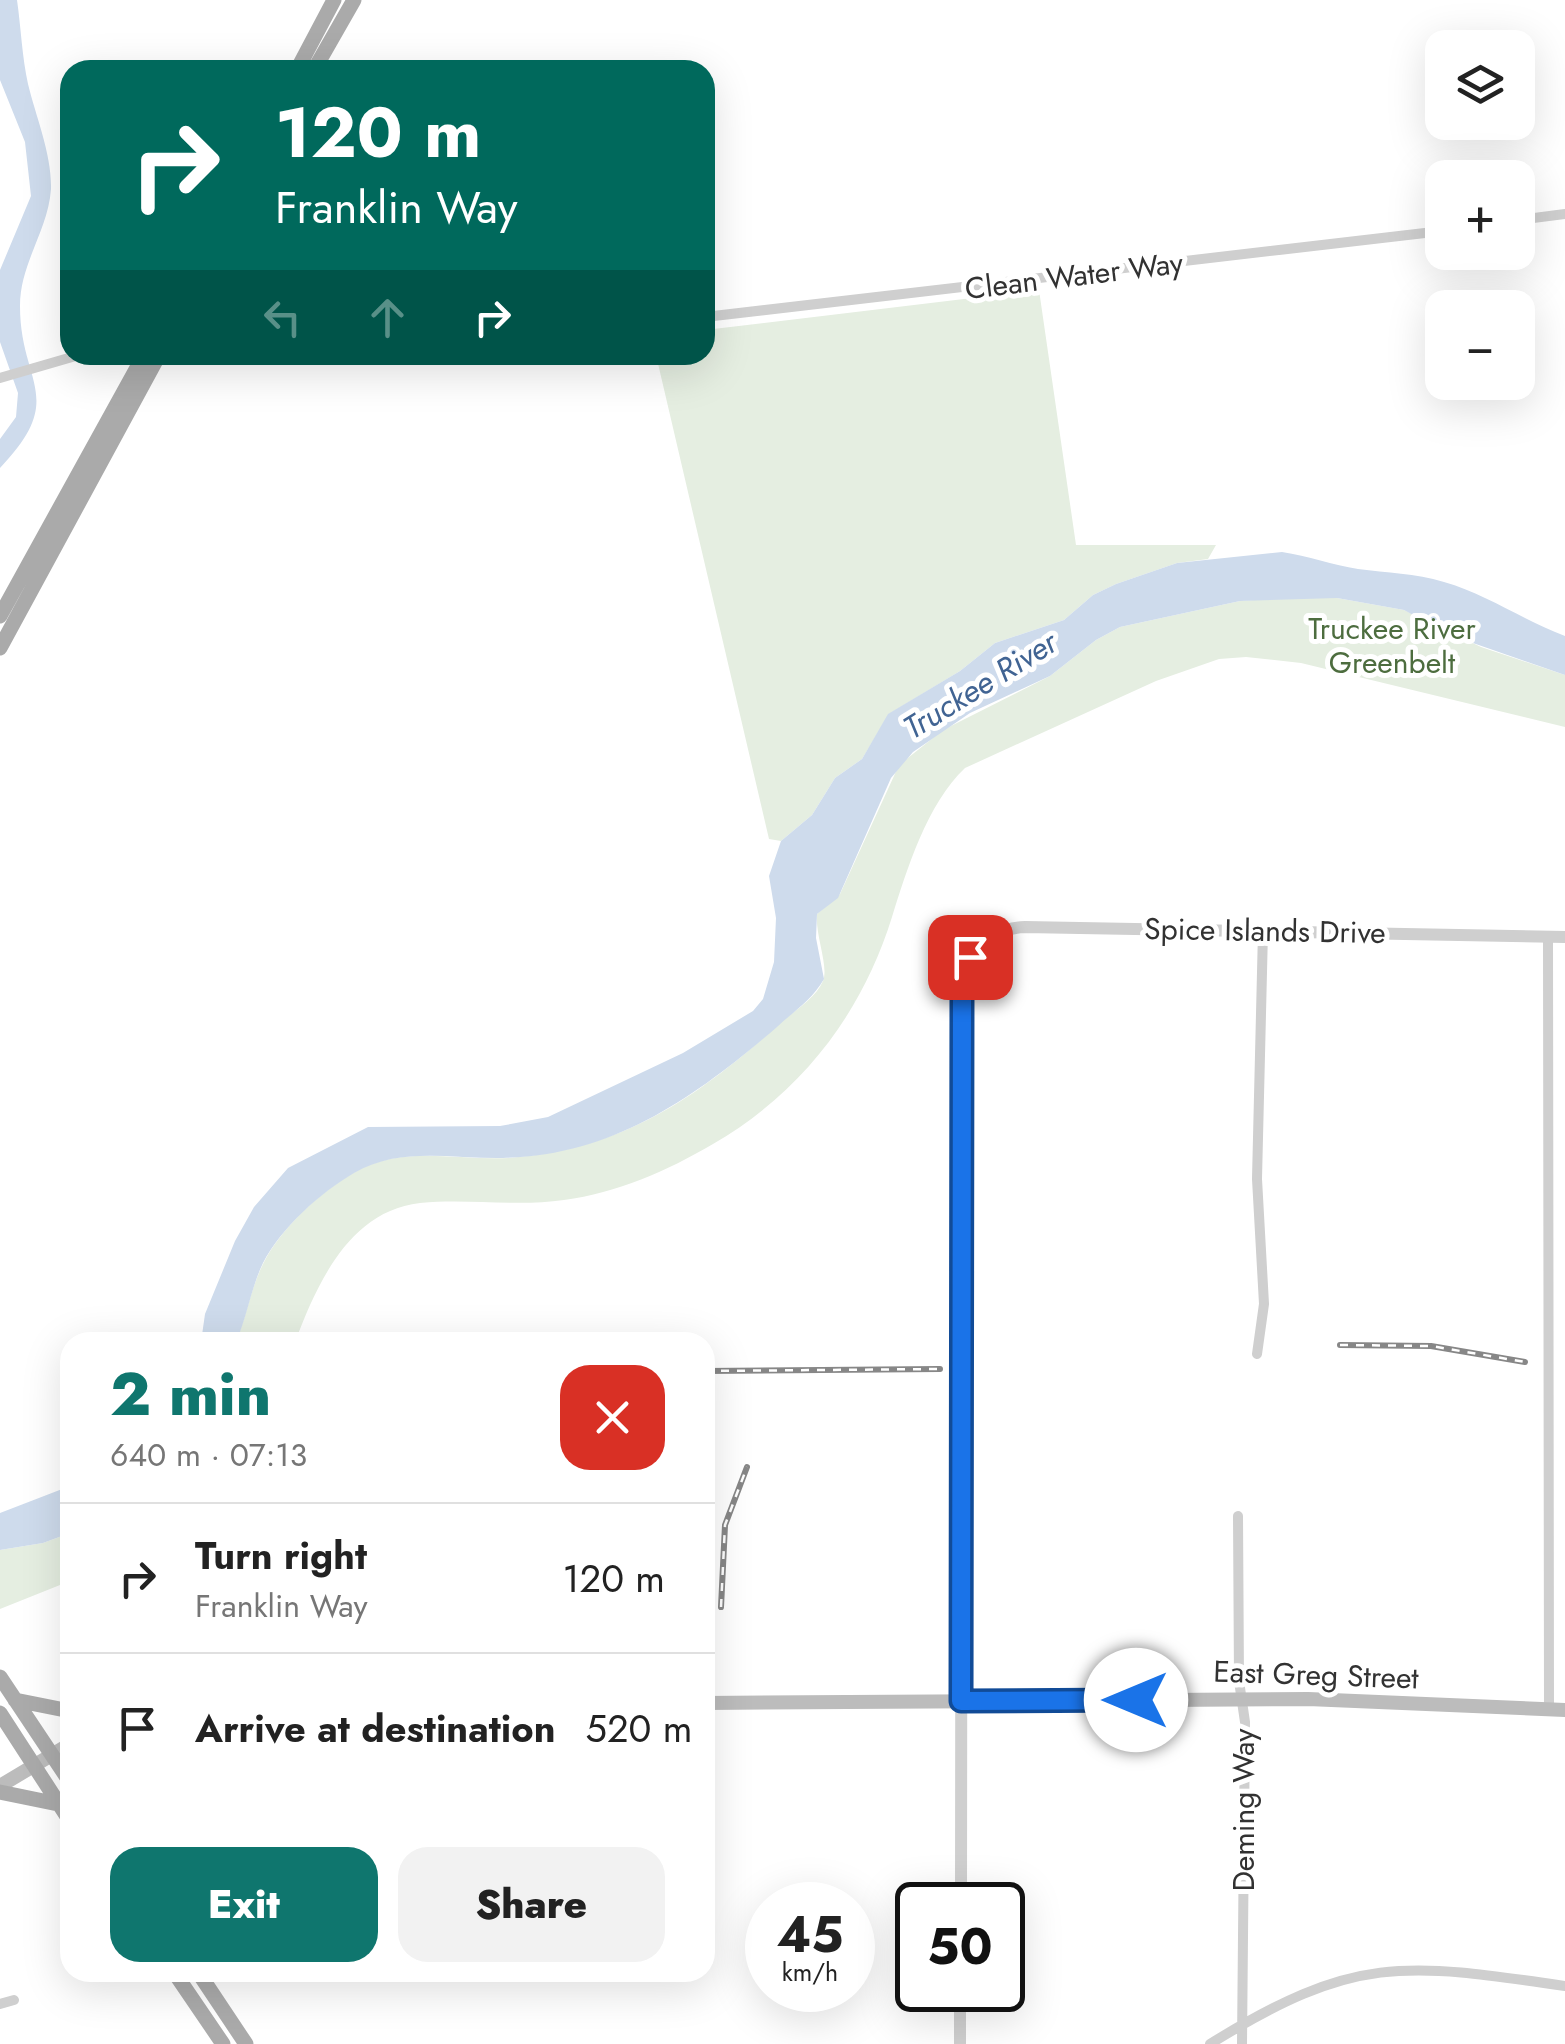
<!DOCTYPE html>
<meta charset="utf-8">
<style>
:root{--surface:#fff;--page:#f2f2f2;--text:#222;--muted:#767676;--line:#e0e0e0;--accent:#0f766e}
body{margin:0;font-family:Jost,sans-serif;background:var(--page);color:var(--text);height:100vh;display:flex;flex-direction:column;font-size:38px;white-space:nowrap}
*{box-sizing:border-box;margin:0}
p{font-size:32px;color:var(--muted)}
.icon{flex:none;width:55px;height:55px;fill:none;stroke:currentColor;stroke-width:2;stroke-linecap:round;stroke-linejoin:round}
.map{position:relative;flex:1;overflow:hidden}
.panel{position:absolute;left:60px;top:1332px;width:655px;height:650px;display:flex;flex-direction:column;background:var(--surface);border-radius:30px;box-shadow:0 10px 40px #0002}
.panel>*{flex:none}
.banner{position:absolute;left:60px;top:60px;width:655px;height:305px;border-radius:30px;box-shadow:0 10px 40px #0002;background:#00695c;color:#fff;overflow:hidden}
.fabs{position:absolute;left:1425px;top:30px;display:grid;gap:20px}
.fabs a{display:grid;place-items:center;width:110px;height:110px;border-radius:20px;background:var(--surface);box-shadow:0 10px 40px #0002;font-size:50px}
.speed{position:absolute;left:745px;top:1882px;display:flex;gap:20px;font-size:50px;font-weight:700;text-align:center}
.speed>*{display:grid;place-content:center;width:130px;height:130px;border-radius:50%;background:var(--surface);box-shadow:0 10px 40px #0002;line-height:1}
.speed small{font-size:25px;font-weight:400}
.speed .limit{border:5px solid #111;border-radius:15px;background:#fff;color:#111}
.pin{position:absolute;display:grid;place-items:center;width:85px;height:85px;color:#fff;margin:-42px;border-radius:20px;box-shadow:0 5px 15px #0006}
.me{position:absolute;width:110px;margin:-55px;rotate:270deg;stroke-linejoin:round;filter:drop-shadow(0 0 8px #0008)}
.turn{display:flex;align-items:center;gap:35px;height:210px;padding:0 50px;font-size:45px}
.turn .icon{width:130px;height:130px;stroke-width:2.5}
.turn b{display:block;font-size:70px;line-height:85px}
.lanes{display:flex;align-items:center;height:95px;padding:0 50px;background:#0003;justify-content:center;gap:50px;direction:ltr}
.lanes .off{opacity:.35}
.round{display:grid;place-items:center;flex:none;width:105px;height:105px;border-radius:30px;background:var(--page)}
.headline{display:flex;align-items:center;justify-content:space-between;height:170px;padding:0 50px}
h1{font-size:60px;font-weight:800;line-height:75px;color:var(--accent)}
.primary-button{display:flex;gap:20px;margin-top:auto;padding:20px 50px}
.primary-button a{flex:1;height:115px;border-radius:30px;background:var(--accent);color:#fff;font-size:40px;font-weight:800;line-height:115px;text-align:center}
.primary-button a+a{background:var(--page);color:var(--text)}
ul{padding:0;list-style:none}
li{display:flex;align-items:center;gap:30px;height:150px;padding:0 50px;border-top:2px solid var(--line)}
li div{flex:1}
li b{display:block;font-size:38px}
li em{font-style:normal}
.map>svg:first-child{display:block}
</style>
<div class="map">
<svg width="1565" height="2044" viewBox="0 0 1565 2044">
<rect width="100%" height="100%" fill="#fff"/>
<path fill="#e5eee1" d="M 1039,290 L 1076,545 L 1216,545 L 1208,559 L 1177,563 L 1116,584 L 1093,595 L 1064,620 L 995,643 L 960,671 L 889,714 L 862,759 L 835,778 L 812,815 L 781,841 L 769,839 L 656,355 L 705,355 L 705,330 Z
M 1296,597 L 1337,598 L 1404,610 L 1481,647 L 1565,675 L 1565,727 L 1301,663 L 1246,657 L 1219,659 L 1156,681 L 965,768 C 927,804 907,869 892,917 C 862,1014 801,1093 713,1144 C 667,1171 617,1193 564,1200 C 516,1207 468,1198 420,1203 C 349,1211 317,1284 295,1342 L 236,1342 C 246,1317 251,1288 263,1264 C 281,1228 319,1193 353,1173 C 401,1144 456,1161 509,1158 C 622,1150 699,1097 780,1023 C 794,1011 816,998 823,981 C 829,966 815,935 817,914 L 840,894 L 899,765 L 943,730 L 1050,676 L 1096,640 L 1120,627 L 1240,601 Z
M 70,1533 L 70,1581 L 0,1609 L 0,1550 L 43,1543 Z"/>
<path fill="#cedbec" d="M 0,0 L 17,0 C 21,28 22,57 28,84 C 36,117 52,155 51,189 C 48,231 20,263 20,306 C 20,384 68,397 0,468 L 0,439 L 16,417 L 18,393 L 0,342 L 0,270 L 31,196 L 25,142 L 0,80 Z
M 1282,552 C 1308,556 1333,565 1358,569 C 1387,573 1415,573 1444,582 C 1486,594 1523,620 1565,636 L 1565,675 L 1450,635 L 1404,610 L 1337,598 L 1240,601 L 1120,627 L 1096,640 L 1050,676 L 970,713 L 913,752 L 891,778 L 838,898 L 817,914 L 816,938 L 824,979 C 812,1000 794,1011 777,1027 C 697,1096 614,1156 503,1158 C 452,1159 400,1146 354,1173 C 320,1193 281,1228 263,1263 C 251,1288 247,1317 236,1342 L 201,1342 L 205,1314 L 235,1241 L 254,1207 L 288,1168 L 368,1127 L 500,1126 L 548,1117 L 683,1053 L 753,1011 L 763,999 L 774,962 L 776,918 L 769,876 L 781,841 L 812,815 L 835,778 L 862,759 L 888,714 L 960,671 L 995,643 L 1064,620 L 1093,595 L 1116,584 L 1177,563 Z
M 70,1486 L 70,1533 L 43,1543 L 0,1550 L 0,1513 Z"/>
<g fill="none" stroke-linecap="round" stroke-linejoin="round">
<path stroke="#cfcfcf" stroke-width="10" d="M 1518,220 L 1565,214
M 705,317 L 1442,231
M 0,378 L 79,355
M 1548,936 L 1549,1710
M 1257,1354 L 1264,1304 L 1257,1179 L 1263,931
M 1238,1516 L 1239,1681 L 1245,1722 L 1242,2044
M 0,2004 L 14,2000
M 1210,2044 C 1354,1955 1402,1962 1565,1986"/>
<path stroke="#cfcfcf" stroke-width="12" d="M 961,1905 L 962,992 C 965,953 984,929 1025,927 L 1565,937
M 960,2044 L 960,1990"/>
<path stroke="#bcbcbc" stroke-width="14" d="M 705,1703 L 1308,1699 L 1565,1710
M 0,1786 L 70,1744"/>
<path stroke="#aaa" stroke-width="15" d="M 297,70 L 334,0
M 314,70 L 354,0
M 0,616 L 144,355
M 0,648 L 159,355
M 0,1677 L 70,1782
M 15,1700 L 70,1711
M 0,1713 L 70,1821
M 0,1792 L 58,1804
M 174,1972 L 223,2044
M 198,1972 L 246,2044"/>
<defs>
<path id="rail" d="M 1340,1345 L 1431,1346 L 1525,1362
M 705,1371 L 940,1369
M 721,1607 L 725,1525 L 747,1467"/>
</defs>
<use href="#rail" stroke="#878787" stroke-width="6"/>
<use href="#rail" stroke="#fff" stroke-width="2.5" stroke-dasharray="8" stroke-linecap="butt"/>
</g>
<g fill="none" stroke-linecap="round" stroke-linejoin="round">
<defs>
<path id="route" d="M 970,957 L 962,992 L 961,1701 L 1136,1700"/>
</defs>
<use href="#route" stroke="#114b97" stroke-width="25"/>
<use href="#route" stroke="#1a73e8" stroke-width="18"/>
</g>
<g text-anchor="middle" stroke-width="10" stroke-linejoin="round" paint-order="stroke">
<g font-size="30" fill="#323232" stroke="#fff">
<text transform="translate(1074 276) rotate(-7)" y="10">Clean Water Way</text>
<text transform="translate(1265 931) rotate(1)" y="10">Spice Islands Drive</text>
<text transform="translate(1316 1675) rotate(2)" y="10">East Greg Street</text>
<text transform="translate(1244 1810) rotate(-90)" y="10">Deming Way</text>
</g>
<g font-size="30" fill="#4d6d3f" stroke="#fff">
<text x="1392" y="639">Truckee River<tspan x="1392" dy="34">Greenbelt</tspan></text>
</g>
<g font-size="32" font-style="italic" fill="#416493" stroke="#fff">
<text transform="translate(980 685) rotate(-32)" y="11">Truckee River</text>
</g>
</g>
</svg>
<div class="fabs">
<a><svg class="icon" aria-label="layers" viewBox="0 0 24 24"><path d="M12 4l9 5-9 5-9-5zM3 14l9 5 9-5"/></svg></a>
<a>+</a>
<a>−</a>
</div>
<div class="speed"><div>45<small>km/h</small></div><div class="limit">50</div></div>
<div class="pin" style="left:970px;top:957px;background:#d93025"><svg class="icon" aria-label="arrive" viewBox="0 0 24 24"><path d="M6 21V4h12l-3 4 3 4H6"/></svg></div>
<svg class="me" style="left:1136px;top:1700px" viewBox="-20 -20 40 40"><circle r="19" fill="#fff"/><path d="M0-13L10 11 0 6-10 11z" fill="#1a73e8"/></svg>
<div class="banner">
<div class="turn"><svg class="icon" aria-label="right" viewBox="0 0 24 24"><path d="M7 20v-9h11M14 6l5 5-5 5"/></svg><div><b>120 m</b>Franklin Way</div></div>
<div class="lanes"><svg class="icon off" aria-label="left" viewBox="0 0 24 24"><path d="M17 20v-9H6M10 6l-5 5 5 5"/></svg><svg class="icon off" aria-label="ahead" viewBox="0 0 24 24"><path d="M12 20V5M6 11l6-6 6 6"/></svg><svg class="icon" aria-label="right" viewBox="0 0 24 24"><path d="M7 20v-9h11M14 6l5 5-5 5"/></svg></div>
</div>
<section class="panel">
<div class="headline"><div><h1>2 min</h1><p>640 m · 07:13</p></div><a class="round" style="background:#d93025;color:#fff"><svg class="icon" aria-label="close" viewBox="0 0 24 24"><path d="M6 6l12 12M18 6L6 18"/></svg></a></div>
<ul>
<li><svg class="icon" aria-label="right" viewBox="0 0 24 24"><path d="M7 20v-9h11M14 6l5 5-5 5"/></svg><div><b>Turn right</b><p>Franklin Way</p></div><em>120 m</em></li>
<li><svg class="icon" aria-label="arrive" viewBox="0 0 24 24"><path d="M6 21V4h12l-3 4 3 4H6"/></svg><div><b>Arrive at destination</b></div><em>520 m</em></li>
</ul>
<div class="primary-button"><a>Exit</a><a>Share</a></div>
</section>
</div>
